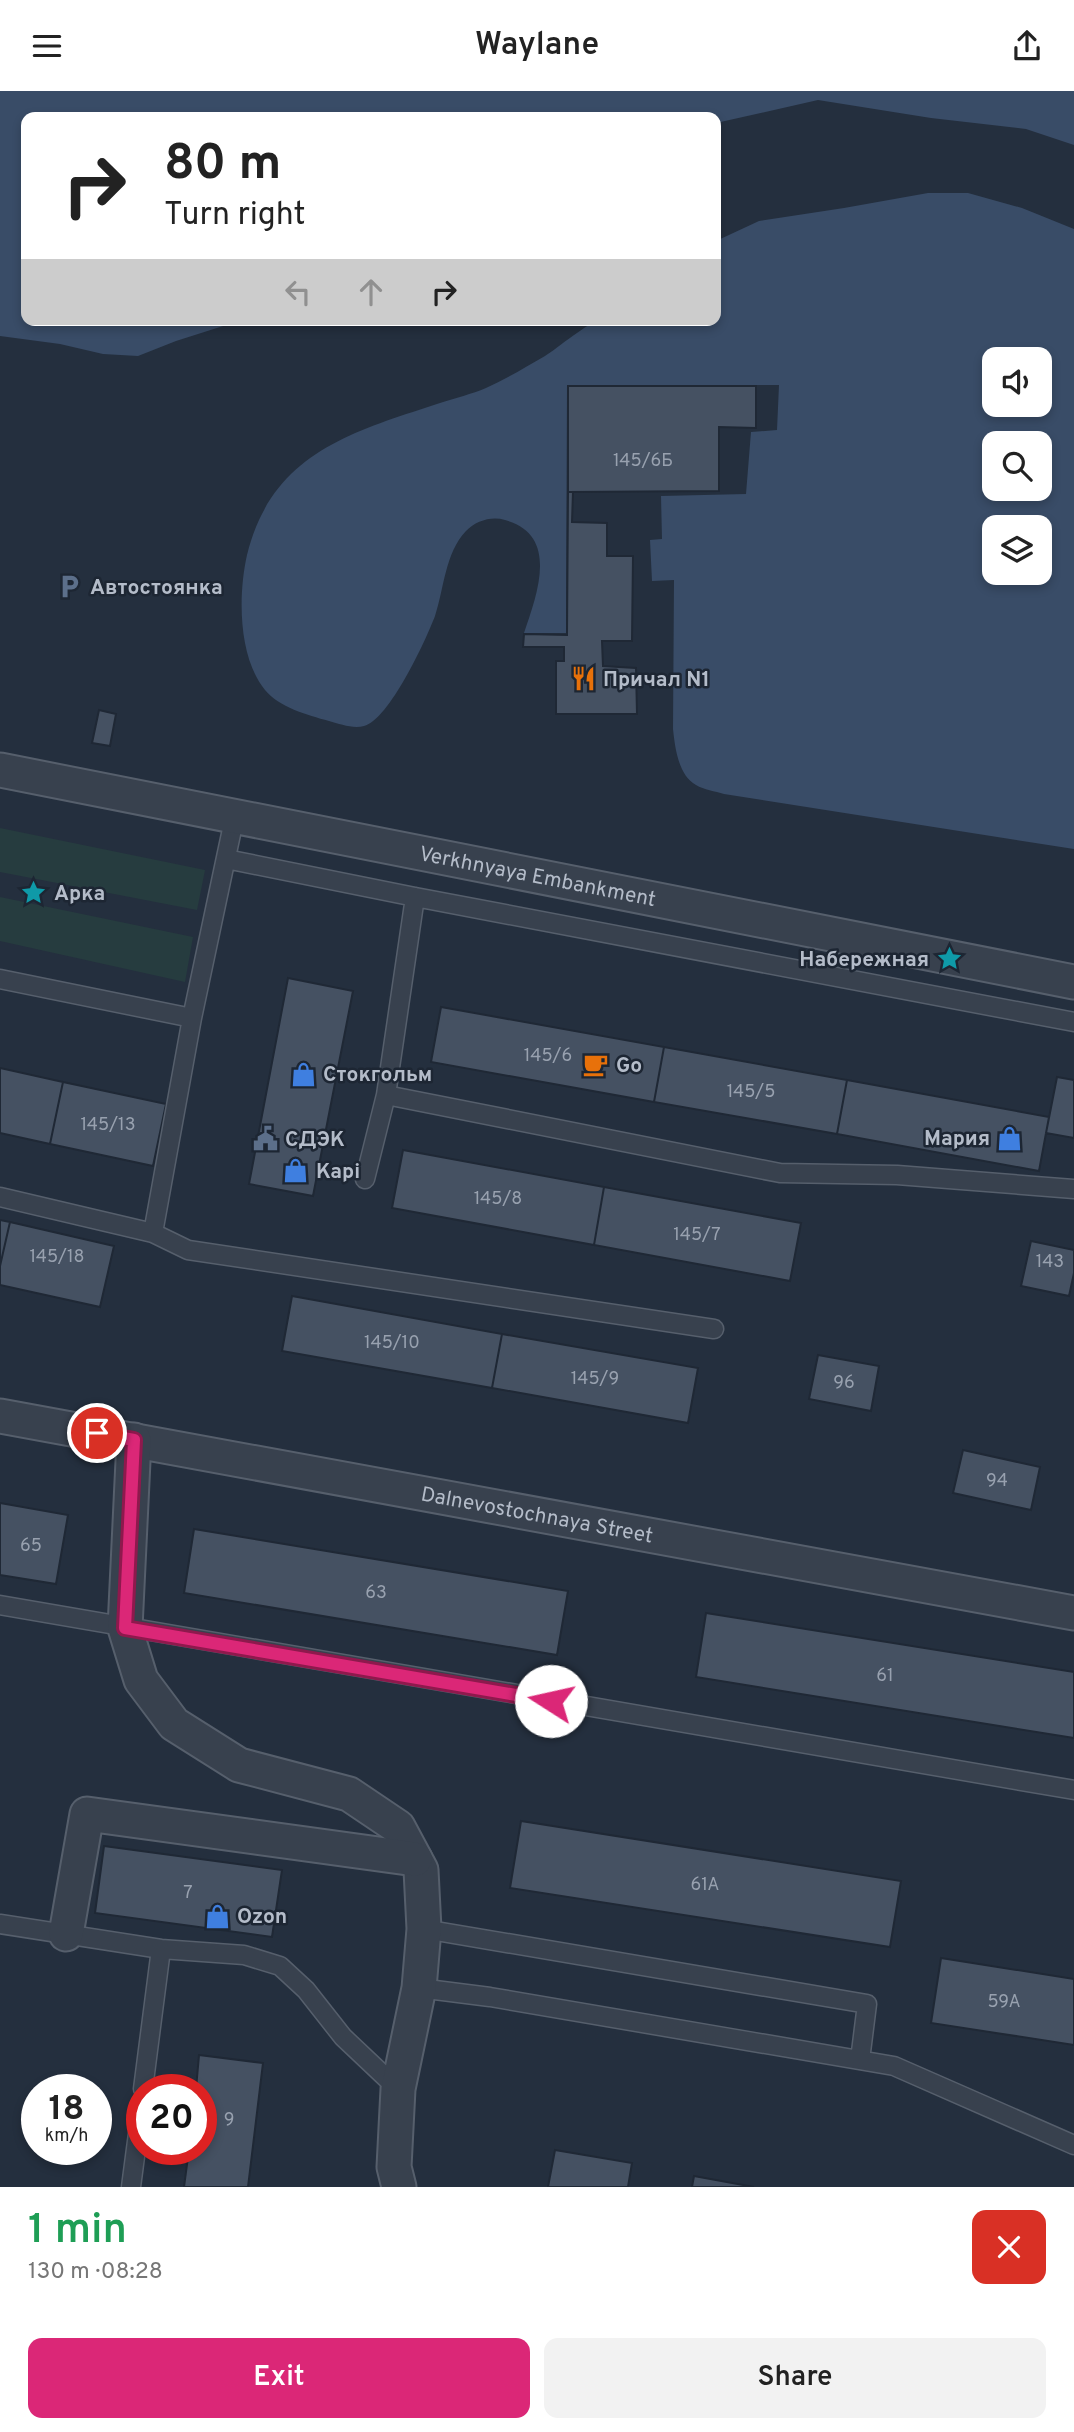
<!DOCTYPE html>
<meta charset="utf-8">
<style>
:root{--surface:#fff;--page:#f2f2f2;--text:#222;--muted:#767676;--accent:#db2777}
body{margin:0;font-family:Overpass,sans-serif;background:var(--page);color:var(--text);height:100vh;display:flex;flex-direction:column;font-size:26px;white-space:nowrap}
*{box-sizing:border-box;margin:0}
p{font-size:23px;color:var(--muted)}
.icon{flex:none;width:38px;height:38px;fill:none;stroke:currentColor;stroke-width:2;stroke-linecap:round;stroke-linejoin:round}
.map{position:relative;height:2096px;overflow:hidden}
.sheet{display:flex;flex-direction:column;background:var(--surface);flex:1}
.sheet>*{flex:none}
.guide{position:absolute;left:21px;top:21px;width:700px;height:214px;border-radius:14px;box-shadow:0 4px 10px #0003;background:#fff;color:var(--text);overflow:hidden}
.controls{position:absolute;left:982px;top:256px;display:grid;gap:14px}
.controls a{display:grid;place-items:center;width:70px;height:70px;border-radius:14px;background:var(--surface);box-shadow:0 4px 10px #0003;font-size:35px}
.speed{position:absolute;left:21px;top:1983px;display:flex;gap:14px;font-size:35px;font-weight:700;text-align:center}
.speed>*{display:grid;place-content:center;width:91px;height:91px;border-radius:50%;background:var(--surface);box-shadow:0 4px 10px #0003;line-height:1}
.speed small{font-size:18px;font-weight:400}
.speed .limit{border:10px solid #d22;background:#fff;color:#111}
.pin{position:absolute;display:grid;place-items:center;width:60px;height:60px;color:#fff;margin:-30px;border:4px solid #fff;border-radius:50%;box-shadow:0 2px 7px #0007}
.me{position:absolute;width:77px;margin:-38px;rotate:280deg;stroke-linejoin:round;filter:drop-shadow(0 0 5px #0008)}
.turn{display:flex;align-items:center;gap:24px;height:147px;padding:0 28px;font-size:32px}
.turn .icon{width:91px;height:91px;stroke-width:2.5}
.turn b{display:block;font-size:49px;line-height:60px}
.lanes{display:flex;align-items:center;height:66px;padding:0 28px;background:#0003;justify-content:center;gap:35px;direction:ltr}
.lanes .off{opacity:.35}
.round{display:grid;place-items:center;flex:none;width:74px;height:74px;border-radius:14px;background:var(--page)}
.head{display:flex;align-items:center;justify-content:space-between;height:119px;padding:0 28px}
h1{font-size:42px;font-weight:600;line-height:52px;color:#1e9e55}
.cta{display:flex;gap:14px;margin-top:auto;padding:14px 28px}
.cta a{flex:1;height:80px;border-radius:14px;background:var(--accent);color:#fff;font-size:28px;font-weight:600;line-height:80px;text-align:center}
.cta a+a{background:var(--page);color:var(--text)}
header{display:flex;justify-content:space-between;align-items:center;height:91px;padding:0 28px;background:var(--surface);font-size:32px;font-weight:600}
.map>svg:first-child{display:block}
</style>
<header><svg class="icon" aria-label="menu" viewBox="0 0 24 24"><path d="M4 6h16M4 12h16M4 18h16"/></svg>Waylane<svg class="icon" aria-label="share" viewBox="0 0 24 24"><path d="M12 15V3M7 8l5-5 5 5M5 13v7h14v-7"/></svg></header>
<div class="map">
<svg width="1074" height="2096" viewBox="0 0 1074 2096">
<rect width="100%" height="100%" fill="#242f3e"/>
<path fill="#263c3f" d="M 0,737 L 205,779 L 197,819 L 0,781 Z
M 0,806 L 193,846 L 185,891 L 0,850 Z"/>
<path fill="#394c67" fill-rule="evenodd" d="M 0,0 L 1074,0 L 1074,54 L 1026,38 L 931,27 L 818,9 L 716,32 L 716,26 L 26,26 L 26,229 L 242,229 L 176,250 L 138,265 L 103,263 L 60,253 L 0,245 Z
M 928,102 L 968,102 L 1022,117 L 1074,138 L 1074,758 L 724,703 C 715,700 704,699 696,694 C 678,684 675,656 673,638 L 674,489 L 652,490 L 650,449 L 662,448 L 661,405 L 746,403 L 751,341 L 777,339 L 779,294 L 567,294 L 566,542 L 524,542 C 537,503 560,444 505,429 C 491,425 476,430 466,440 C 445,462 444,498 435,525 C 426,549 389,629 364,635 C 353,638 340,633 329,630 C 307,624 279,616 265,599 C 238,566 238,504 247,464 C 272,362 352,341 440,312 C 455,307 472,303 486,297 C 506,288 526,276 545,265 C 558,257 588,231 601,229 C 612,227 625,229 637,229 C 663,229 689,229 716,229 L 716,150 L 759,130 L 844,117 ZM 994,268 L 1040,268 L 1040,313 L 994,313 ZM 994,352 L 1040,352 L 1040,397 L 994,397 ZM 994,436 L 1040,436 L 1040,481 L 994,481 Z"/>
<path fill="#455162" stroke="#1f2835" stroke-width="2" d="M 568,295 L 756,295 L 756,337 L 719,336 L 719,400 L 568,401 Z
M 568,401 L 573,401 L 572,431 L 607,432 L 607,465 L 633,465 L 632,550 L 602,550 L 603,575 L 636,577 L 637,623 L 556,623 L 556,570 L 564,570 L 564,556 L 523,556 L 524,543 L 567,544 Z
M 99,619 L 116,623 L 110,655 L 92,652 Z
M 288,887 L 353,900 L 313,1105 L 249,1093 Z
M 441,916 L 664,956 L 654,1011 L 431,971 Z
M 664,956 L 847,989 L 837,1043 L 654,1011 Z
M 0,977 L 63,991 L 50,1053 L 0,1042 Z
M 1057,986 L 1074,989 L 1074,1047 L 1046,1042 Z
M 847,989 L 1049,1026 L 1039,1080 L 837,1043 Z
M 63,991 L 166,1013 L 153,1075 L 50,1053 Z
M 403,1059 L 604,1096 L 594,1154 L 392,1117 Z
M 604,1096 L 801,1132 L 790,1190 L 594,1154 Z
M 0,1129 L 10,1131 L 0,1175 Z
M 10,1131 L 114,1155 L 100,1216 L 0,1194 L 0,1175 Z
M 1031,1150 L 1074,1159 L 1074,1182 L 1069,1205 L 1021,1195 Z
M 292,1205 L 502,1243 L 492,1297 L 282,1260 Z
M 502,1243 L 698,1277 L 688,1332 L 492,1297 Z
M 818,1264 L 879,1275 L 871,1320 L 809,1308 Z
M 963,1359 L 1040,1376 L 1031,1419 L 953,1402 Z
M 0,1412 L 68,1424 L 56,1493 L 0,1484 Z
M 194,1438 L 568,1500 L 557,1564 L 184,1502 Z
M 706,1522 L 1074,1581 L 1074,1647 L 696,1586 Z
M 521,1730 L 901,1790 L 890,1856 L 510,1797 Z
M 104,1755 L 282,1779 L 272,1846 L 95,1822 Z
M 941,1867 L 1074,1888 L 1074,1954 L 931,1932 Z
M 199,1964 L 263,1972 L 248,2096 L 184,2096 L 189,2058 L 201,2058 L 201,1998 L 196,1998 Z
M 555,2059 L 632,2072 L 628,2096 L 548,2096 Z
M 694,2085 L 754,2096 L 692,2096 Z"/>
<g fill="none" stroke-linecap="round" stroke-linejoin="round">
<defs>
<path id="service" d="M 226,768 L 415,806 L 1074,931
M 0,888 L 192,927 L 235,724
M 386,1004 L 780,1082 L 897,1084 L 1074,1098
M 365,1088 L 386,1004 L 415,806
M 0,1106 L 153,1142 L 188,1159 L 714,1238
M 153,1142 L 192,927
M 0,1514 L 1074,1699
M 0,1833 L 161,1858 L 244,1864 L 280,1875 L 306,1899 L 343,1946 L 398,1998
M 424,1838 L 867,1913 L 860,1969
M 419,1897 L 490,1906 L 894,1975 L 1074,2054
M 143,1998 L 161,1858
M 131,2096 L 142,2012"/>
<g id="minor">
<path id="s1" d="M 0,679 L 1074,891"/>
<path id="s2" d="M 0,1325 L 1074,1522"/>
<path d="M 134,1349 L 125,1537 L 141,1589 L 174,1633 L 239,1674 L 349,1703 L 398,1736 L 421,1779 L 424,1838 L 419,1897 L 398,1998 L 394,2076 L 399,2096"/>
<path d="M 66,1843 L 87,1723 L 415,1768"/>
</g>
</defs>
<use href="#service" stroke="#565f6c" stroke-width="21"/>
<use href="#minor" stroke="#565f6c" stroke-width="37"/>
<use href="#service" stroke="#38414e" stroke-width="18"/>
<use href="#minor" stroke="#38414e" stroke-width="33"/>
</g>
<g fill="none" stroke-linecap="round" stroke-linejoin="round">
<defs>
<path id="route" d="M 97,1342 L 134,1349 L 125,1537 L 551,1610"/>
</defs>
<use href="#route" stroke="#8e194d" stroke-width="18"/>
<use href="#route" stroke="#db2777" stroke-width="12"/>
</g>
<defs>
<symbol id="parking-bare" viewBox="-9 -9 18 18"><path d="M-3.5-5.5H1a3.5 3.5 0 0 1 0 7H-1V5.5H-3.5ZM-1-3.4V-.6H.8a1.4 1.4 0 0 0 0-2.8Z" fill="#5c6f8a" stroke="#1d2633" stroke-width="2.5" paint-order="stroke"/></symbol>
<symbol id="restaurant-bare" viewBox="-9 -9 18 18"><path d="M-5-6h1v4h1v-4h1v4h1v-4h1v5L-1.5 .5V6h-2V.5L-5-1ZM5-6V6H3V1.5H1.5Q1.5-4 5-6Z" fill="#e8710a" stroke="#1d2633" stroke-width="2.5" paint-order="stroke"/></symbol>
<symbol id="sight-bare" viewBox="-9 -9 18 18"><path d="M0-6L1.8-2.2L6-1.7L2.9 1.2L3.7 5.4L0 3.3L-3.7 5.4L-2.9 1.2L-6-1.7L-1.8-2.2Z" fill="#0f9aa8" stroke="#1d2633" stroke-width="2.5" paint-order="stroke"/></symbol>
<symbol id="cafe-bare" viewBox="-9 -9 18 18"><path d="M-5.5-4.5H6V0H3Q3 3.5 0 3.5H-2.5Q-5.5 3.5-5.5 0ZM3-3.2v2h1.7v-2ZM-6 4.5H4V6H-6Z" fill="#e8710a" stroke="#1d2633" stroke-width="2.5" paint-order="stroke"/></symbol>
<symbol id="shop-bare" viewBox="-9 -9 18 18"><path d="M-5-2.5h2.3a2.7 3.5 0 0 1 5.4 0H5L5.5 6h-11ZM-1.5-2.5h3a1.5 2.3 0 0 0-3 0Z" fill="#3f7fe0" stroke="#1d2633" stroke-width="2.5" paint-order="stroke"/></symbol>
<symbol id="civic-bare" viewBox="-9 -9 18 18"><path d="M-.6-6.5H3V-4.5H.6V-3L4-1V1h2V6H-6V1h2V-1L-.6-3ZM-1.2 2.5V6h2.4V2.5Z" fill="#5c6f8a" stroke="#1d2633" stroke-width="2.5" paint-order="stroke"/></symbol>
</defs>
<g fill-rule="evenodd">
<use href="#parking-bare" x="52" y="478" width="35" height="35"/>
<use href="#restaurant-bare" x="566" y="570" width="35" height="35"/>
<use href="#sight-bare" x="16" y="784" width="35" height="35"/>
<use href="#sight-bare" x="932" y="850" width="35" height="35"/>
<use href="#cafe-bare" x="578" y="956" width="35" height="35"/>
<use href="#shop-bare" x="286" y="966" width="35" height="35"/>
<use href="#shop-bare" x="992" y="1030" width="35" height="35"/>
<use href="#civic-bare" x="248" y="1030" width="35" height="35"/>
<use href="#shop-bare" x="278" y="1062" width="35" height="35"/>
<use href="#shop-bare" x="200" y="1808" width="35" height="35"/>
</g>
<g text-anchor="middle" stroke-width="5" stroke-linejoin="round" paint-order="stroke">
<g font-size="18" fill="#98a1af">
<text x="643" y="375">145/6Б</text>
<text x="548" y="970">145/6</text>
<text x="751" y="1006">145/5</text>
<text x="108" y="1039">145/13</text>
<text x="498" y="1113">145/8</text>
<text x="697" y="1149">145/7</text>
<text x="57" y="1171">145/18</text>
<text x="1050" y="1176">143</text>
<text x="392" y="1257">145/10</text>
<text x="595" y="1293">145/9</text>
<text x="844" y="1297">96</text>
<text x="997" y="1395">94</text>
<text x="31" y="1460">65</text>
<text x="376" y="1507">63</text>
<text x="885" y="1590">61</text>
<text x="705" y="1799">61А</text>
<text x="188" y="1807">7</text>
<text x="1004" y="1916">59А</text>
<text x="229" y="2034">9</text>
</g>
<g font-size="21" font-weight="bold" fill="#b4bcc9" stroke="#1d2633" text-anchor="start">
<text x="90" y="503">Автостоянка</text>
<text x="603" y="595">Причал N1</text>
<text x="54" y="809">Арка</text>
<text x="929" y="875" text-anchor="end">Набережная</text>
<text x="616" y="981">Go</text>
<text x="323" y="990">Стокгольм</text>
<text x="990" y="1054" text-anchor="end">Мария</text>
<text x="285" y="1055">СДЭК</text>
<text x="316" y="1087">Kapi</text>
<text x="237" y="1832">Ozon</text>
</g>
<g font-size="21" fill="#b4bcc9" stroke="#1d2633">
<text dy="7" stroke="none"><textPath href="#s1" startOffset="548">Verkhnyaya Embankment</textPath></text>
<text dy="7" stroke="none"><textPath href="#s2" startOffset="546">Dalnevostochnaya Street</textPath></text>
</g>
</g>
</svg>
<div class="controls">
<a><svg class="icon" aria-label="sound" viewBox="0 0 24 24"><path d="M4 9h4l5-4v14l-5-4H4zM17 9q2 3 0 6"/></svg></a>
<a><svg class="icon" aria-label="search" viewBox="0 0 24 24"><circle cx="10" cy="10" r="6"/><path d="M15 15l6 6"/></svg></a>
<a><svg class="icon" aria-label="layers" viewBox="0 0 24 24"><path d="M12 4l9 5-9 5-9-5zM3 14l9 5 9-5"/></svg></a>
</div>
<div class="speed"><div>18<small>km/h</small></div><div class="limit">20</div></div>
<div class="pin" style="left:97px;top:1342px;background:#d93025"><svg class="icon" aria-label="arrive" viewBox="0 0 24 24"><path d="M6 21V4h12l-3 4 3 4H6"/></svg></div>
<svg class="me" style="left:551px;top:1610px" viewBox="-20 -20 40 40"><circle r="19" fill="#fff"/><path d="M0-13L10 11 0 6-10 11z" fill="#db2777"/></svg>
<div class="guide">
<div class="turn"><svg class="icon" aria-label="right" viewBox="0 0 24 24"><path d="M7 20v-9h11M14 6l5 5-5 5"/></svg><div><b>80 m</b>Turn right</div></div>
<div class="lanes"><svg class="icon off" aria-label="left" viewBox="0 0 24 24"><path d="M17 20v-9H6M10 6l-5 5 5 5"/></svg><svg class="icon off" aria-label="ahead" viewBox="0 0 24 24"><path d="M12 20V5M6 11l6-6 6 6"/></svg><svg class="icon" aria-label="right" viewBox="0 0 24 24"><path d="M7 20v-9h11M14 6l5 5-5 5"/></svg></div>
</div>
</div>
<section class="sheet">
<div class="head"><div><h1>1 min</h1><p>130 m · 08:28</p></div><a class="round" style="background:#d93025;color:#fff"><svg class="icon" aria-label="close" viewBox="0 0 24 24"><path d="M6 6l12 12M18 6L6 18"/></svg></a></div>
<div class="cta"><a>Exit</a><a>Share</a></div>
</section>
